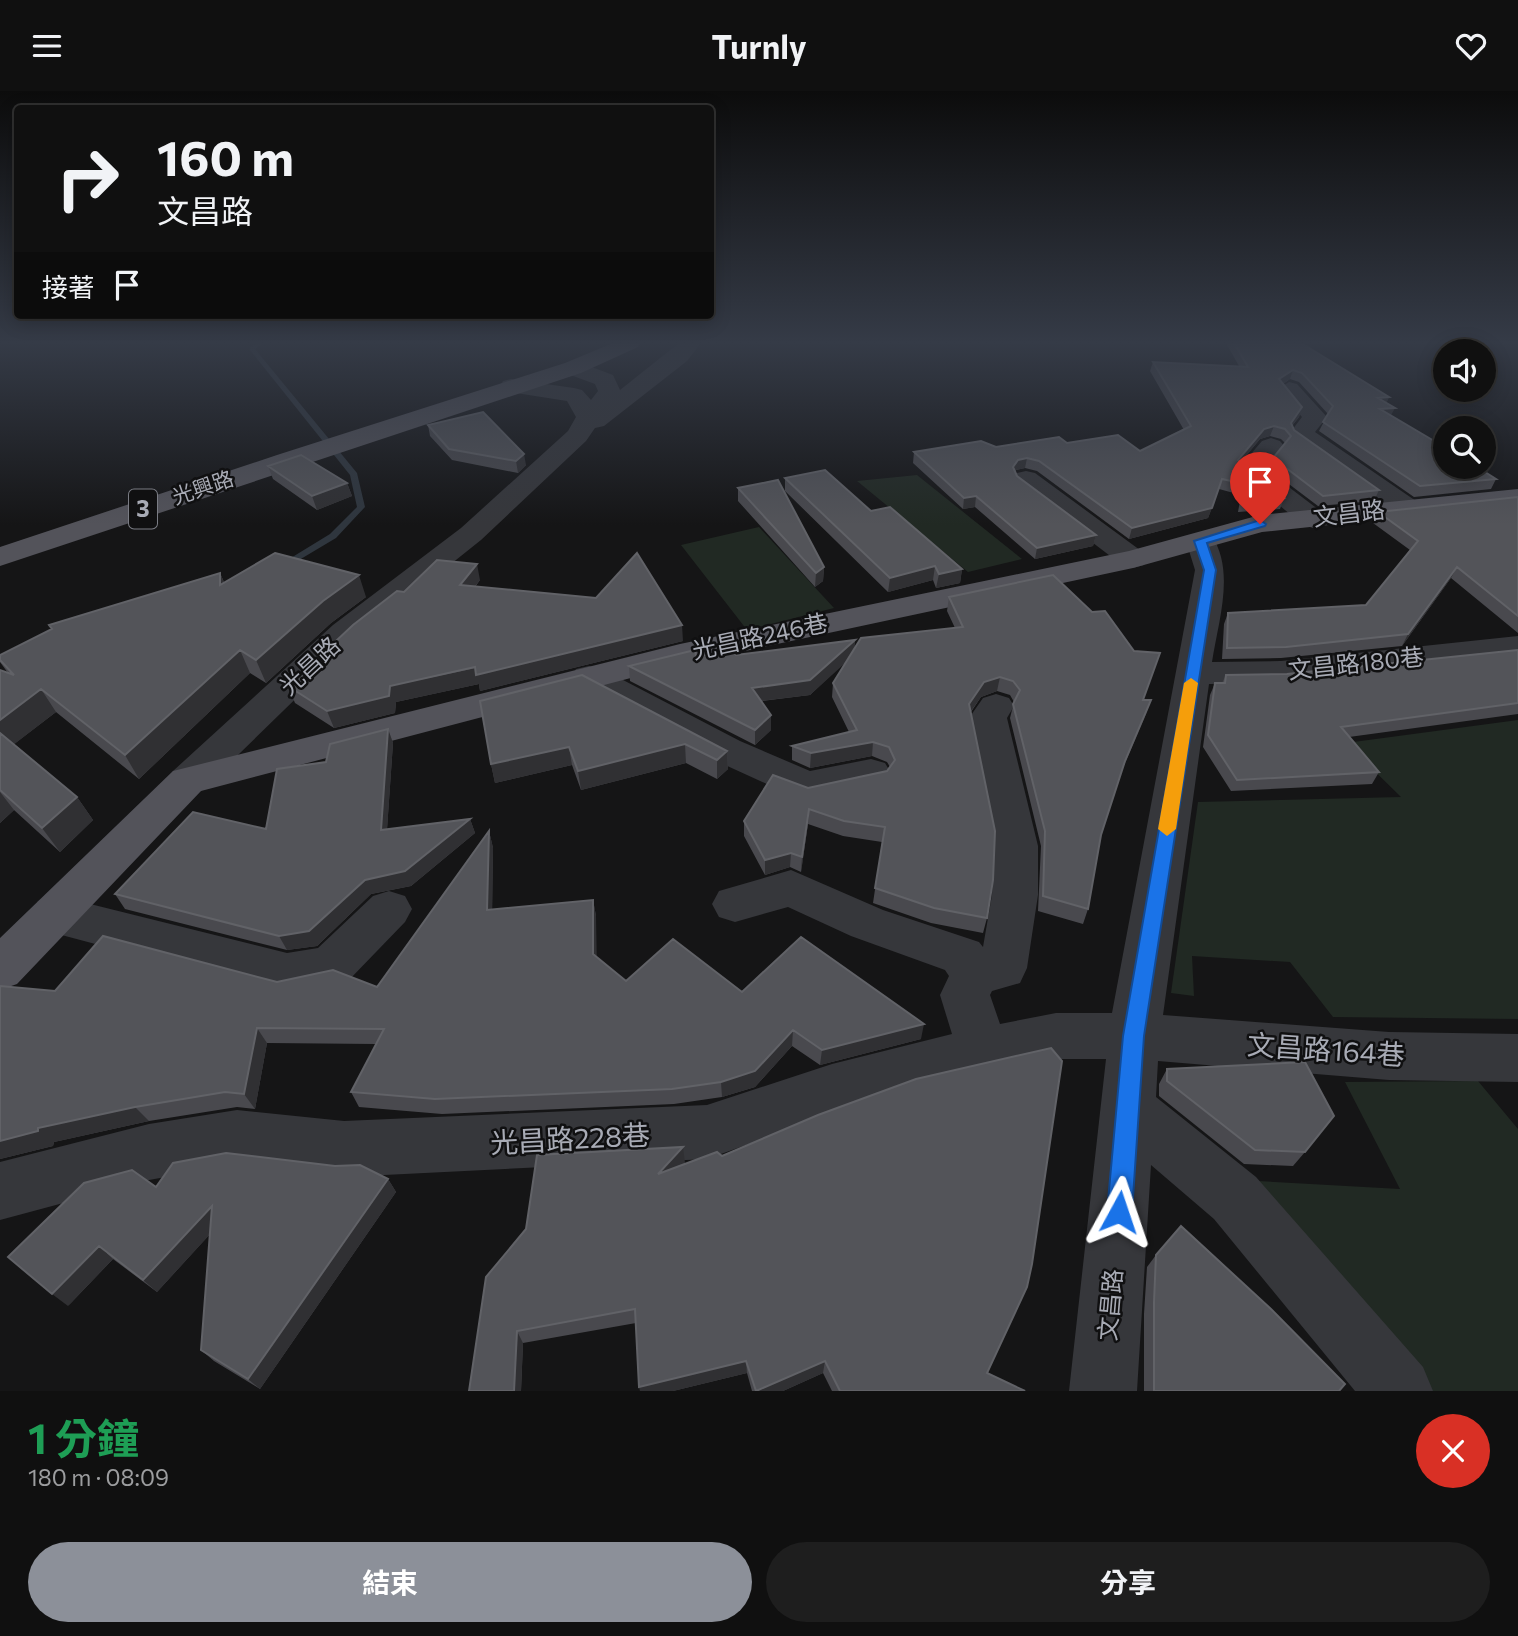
<!DOCTYPE html>
<html lang="zh-TW">
<meta charset="utf-8">
<style>
:root{--surface:#101010;--page:#1e1e1e;--text:#f1f3f6;--muted:#9c9d9f;--line:#303030;--accent:#8c9099}
body{margin:0;font-family:Commissioner,"Noto Sans TC",sans-serif;background:var(--page);color:var(--text);height:100vh;display:flex;flex-direction:column;font-size:26px;white-space:nowrap}
*{box-sizing:border-box;margin:0}
p{font-size:23px;color:var(--muted)}
.icon{flex:none;width:38px;height:38px;fill:none;stroke:currentColor;stroke-width:2;stroke-linecap:round;stroke-linejoin:round}
.map{position:relative;height:1300px;overflow:hidden}
.drawer{display:flex;flex-direction:column;background:var(--surface);flex:1}
.drawer>*{flex:none}
.top-card{position:absolute;left:14px;top:14px;width:700px;height:214px;border-radius:7px;box-shadow:0 4px 18px #0003,0 0 0 2px var(--line);background:#101010;color:var(--text);overflow:hidden}
.buttons{position:absolute;left:1433px;top:248px;display:grid;gap:14px}
.buttons a{display:grid;place-items:center;width:63px;height:63px;border-radius:50%;background:var(--surface);box-shadow:0 4px 18px #0003,0 0 0 2px var(--line);font-size:35px}
.pin{position:absolute;display:grid;place-items:center;width:60px;height:60px;color:#fff;margin:-72px -30px;border-radius:50% 50% 50% 0;rotate:-45deg;box-shadow:0 0 7px #0007}
.pin .icon{rotate:45deg}
.me{position:absolute;width:77px;margin:-38px;rotate:5deg;stroke-linejoin:round;filter:drop-shadow(0 0 5px #0008)}
.turn{display:flex;align-items:center;gap:24px;height:147px;padding:0 28px;font-size:32px}
.turn .icon{width:91px;height:91px;stroke-width:2.5}
.turn b{display:block;font-size:49px;line-height:60px}
.then{display:flex;align-items:center;height:66px;padding:0 28px;background:#0003;gap:14px;font-size:26px}
.round{display:grid;place-items:center;flex:none;width:74px;height:74px;border-radius:37px;background:var(--page)}
.overview{display:flex;align-items:center;justify-content:space-between;height:119px;padding:0 28px}
h1{font-size:42px;font-weight:700;line-height:52px;color:#1e9e55}
.action{display:flex;gap:14px;margin-top:auto;padding:14px 28px}
.action a{flex:1;height:80px;border-radius:42px;background:var(--accent);color:#fff;font-size:28px;font-weight:700;line-height:80px;text-align:center}
.action a+a{background:var(--page);color:var(--text)}
header{display:flex;justify-content:space-between;align-items:center;height:91px;padding:0 28px;background:var(--surface);font-size:32px;font-weight:700}
.map>svg:first-child{display:block}
</style>
<header><svg class="icon" aria-label="menu" viewBox="0 0 24 24"><path d="M4 6h16M4 12h16M4 18h16"/></svg>Turnly<svg class="icon" aria-label="heart" viewBox="0 0 24 24"><path d="M12 20l-8-8c-3-5 5-10 8-4 3-6 11-1 8 4z"/></svg></header>
<div class="map">
<svg width="1518" height="1300" viewBox="0 0 1518 1300">
<rect width="100%" height="100%" fill="#151516"/>
<path fill="#212923" d="M 917,384 L 1022,468 L 968,481 L 857,390 Z
M 759,436 L 834,517 L 747,539 L 681,454 Z
M 1518,629 L 1518,928 L 1333,926 L 1290,871 L 1192,865 L 1194,905 L 1171,902 L 1198,711 L 1401,706 L 1346,652 Z
M 1478,990 L 1518,1038 L 1518,1300 L 1430,1300 L 1240,1089 L 1400,1098 L 1345,991 Z"/>
<g fill="none" stroke-linecap="round" stroke-linejoin="round">
<path fill="#2f363e" fill-rule="evenodd" d="M 256,252 L 263,252 L 255,258 L 357,382 L 365,416 L 336,447 L 284,478 L 280,475 L 281,473 L 330,443 L 357,416 L 350,384 L 250,259 L 250,257 Z"/>
<path fill="#36373b" fill-rule="evenodd" d="M 679,252 L 701,252 L 687,270 L 604,335 L 595,337 L 586,350 L 481,449 L 357,548 L 201,700 L 187,704 L 173,700 L 167,690 L 173,680 L 333,534 L 461,437 L 568,340 L 576,326 L 567,310 L 503,300 L 500,295 L 503,290 L 511,288 L 574,297 L 582,299 L 591,309 L 598,300 L 595,293 L 565,282 L 562,277 L 565,272 L 581,272 L 613,284 L 620,299 Z
M 1289,291 L 1297,293 L 1327,326 L 1315,341 L 1416,410 L 1420,416 L 1416,422 L 1406,424 L 1396,422 L 1292,348 L 1289,343 L 1302,326 L 1278,298 Z
M 1271,347 L 1280,350 L 1284,355 L 1265,378 L 1323,422 L 1327,428 L 1323,434 L 1313,437 L 1303,434 L 1237,379 L 1262,350 Z
M 1026,380 L 1035,382 L 1144,462 L 1148,468 L 1144,474 L 1133,477 L 1122,474 L 1017,394 L 1013,388 L 1017,382 Z
M 1201,441 L 1211,444 C 1236,479 1218,531 1212,571 L 1281,570 L 1518,545 L 1518,565 L 1281,592 L 1209,593 L 1163,924 L 1389,941 L 1518,943 L 1518,991 L 1389,989 L 1158,970 L 1156,1006 L 1256,1086 L 1423,1276 L 1433,1300 L 1355,1300 L 1214,1128 L 1151,1074 L 1137,1300 L 1069,1300 L 1106,968 L 1056,968 L 930,996 L 832,1023 L 707,1068 L 344,1086 L 237,1073 L 149,1089 L 0,1129 L 0,1071 L 149,1033 L 237,1019 L 344,1030 L 707,1014 L 832,973 L 952,943 L 940,904 L 949,885 L 945,879 L 851,845 L 788,816 L 735,831 L 719,826 L 712,813 L 719,800 L 791,779 L 883,819 L 979,851 L 983,856 L 992,804 L 994,755 L 969,627 L 983,607 L 996,603 L 1009,607 L 1014,615 L 1007,627 L 1038,755 L 1038,804 L 1027,877 L 1020,892 L 992,900 L 990,904 L 1000,933 L 1056,922 L 1112,922 L 1195,479 L 1186,450 L 1191,444 Z
M 589,575 L 602,578 L 740,650 L 810,680 L 871,668 L 885,672 L 891,682 L 885,692 L 807,709 L 793,705 L 712,668 L 576,594 L 571,586 L 576,578 Z
M 389,800 L 405,805 L 412,818 L 405,831 L 348,890 L 287,904 L 54,842 L 38,836 L 31,823 L 38,810 L 54,804 L 287,862 L 318,857 L 373,805 Z"/>
<path fill="#53535a" fill-rule="evenodd" d="M 613,252 L 641,252 L 638,256 L 581,282 L 0,475 L 0,456 L 277,364 L 565,272 Z
M 1518,398 L 1518,414 L 1262,441 L 1133,477 L 684,573 L 201,700 L 17,893 L 0,899 L 0,847 L 173,680 L 680,553 L 1129,460 L 1260,424 Z"/>
</g>
<path fill="#49494e" d="M 1226,252 L 1301,252 L 1389,306 L 1386,312 L 1391,325 L 1496,388 L 1491,398 L 1414,406 L 1319,340 L 1328,323 L 1299,291 L 1290,288 L 1283,293 L 1302,316 L 1299,326 L 1292,335 L 1294,339 L 1379,399 L 1374,410 L 1318,415 L 1269,378 L 1273,367 L 1285,352 L 1281,348 L 1270,345 L 1260,348 L 1241,371 L 1284,407 L 1280,418 L 1238,421 L 1241,404 L 1219,398 L 1208,427 L 1129,448 L 1037,380 L 1025,377 L 1016,379 L 1015,381 L 1017,385 L 1096,444 L 1093,455 L 1035,468 L 975,416 L 963,418 L 913,372 L 914,361 L 1067,352 L 1140,360 L 1184,339 L 1150,280 L 1153,271 L 1239,275 Z
M 428,334 L 526,374 L 518,382 L 452,369 L 430,345 Z
M 268,375 L 347,392 L 352,405 L 317,419 L 273,388 Z
M 785,387 L 871,420 L 962,478 L 960,492 L 936,497 L 933,489 L 888,501 L 785,400 Z
M 738,397 L 824,476 L 823,490 L 815,496 L 738,410 Z
M 1518,406 L 1518,542 L 1451,487 L 1402,555 L 1281,567 L 1222,568 L 1224,533 L 1228,522 L 1366,514 L 1410,459 L 1373,432 L 1378,421 Z
M 220,482 L 224,491 L 366,506 L 331,532 L 266,592 L 250,582 L 139,688 L 56,621 L 14,653 L 77,706 L 93,729 L 60,761 L 14,719 L 0,732 L 0,579 L 8,582 L 0,571 L 0,564 Z
M 480,489 L 475,496 L 683,550 L 480,600 L 479,593 L 396,611 L 395,622 L 334,637 L 295,612 L 288,595 L 404,501 Z
M 949,506 L 1143,609 L 1151,609 L 1122,679 L 1101,744 L 1088,818 L 1083,833 L 1038,820 L 1041,755 L 1010,627 L 1014,611 L 1010,604 L 997,600 L 981,606 L 971,621 L 987,827 L 983,842 L 931,832 L 873,812 L 882,751 L 843,745 L 808,733 L 801,781 L 790,776 L 765,784 L 744,745 L 744,730 L 808,697 L 887,680 L 890,676 L 887,671 L 872,665 L 810,677 L 792,669 L 792,655 L 849,641 L 832,606 L 833,592 L 847,569 L 810,604 L 762,610 L 771,639 L 755,654 L 630,590 L 629,575 L 696,565 L 736,564 L 855,549 L 854,559 L 955,537 L 947,520 Z
M 1518,559 L 1518,623 L 1349,646 L 1379,681 L 1372,693 L 1231,700 L 1203,656 L 1210,604 L 1215,592 L 1222,592 L 1226,584 L 1287,583 Z
M 480,610 L 727,660 L 728,678 L 717,688 L 686,672 L 581,699 L 572,674 L 495,692 L 491,673 Z
M 388,638 L 393,652 L 387,738 L 470,728 L 475,742 L 411,795 L 371,803 L 317,855 L 287,859 L 125,818 L 115,803 L 266,738 L 326,671 Z
M 489,740 L 493,757 L 492,819 L 593,809 L 596,825 L 596,865 L 626,890 L 742,901 L 921,948 L 820,974 L 792,955 L 755,996 L 722,1006 L 674,1013 L 442,1023 L 359,1016 L 351,1001 L 376,953 L 267,952 L 255,1018 L 237,1016 L 149,1030 L 54,1051 L 53,1055 L 0,1068 L 0,895 L 55,900 L 277,891 L 377,896 Z
M 1167,978 L 1305,1061 L 1293,1075 L 1244,1073 L 1159,1005 L 1159,993 Z
M 685,1072 L 683,1074 L 987,1282 L 1025,1300 L 832,1300 L 823,1282 L 783,1300 L 752,1300 L 747,1282 L 673,1300 L 640,1300 L 636,1232 L 523,1252 L 521,1300 L 469,1300 L 486,1186 Z
M 388,1088 L 396,1101 L 260,1298 L 214,1270 L 201,1259 L 210,1143 L 157,1201 L 113,1168 L 68,1215 L 156,1096 Z
M 1156,1164 L 1339,1300 L 1144,1300 L 1144,1223 L 1147,1176 Z"/>
<path fill="#303033" d="M 1293,279 L 1290,288 L 1275,298 L 1279,288 Z
M 1389,306 L 1385,315 L 1378,307 Z
M 1302,316 L 1299,326 L 1287,341 L 1291,332 Z
M 1395,317 L 1390,326 L 1380,318 Z
M 1274,335 L 1270,345 L 1260,348 L 1234,379 L 1238,369 L 1264,338 Z
M 524,363 L 526,374 L 518,382 L 516,370 Z
M 1027,367 L 1025,377 L 1016,379 L 1011,387 L 1013,376 L 1018,369 Z
M 347,392 L 352,405 L 317,419 L 312,405 Z
M 976,405 L 975,416 L 963,418 L 964,407 Z
M 1212,417 L 1208,427 L 1129,448 L 1132,437 Z
M 1096,444 L 1093,455 L 1035,468 L 1037,457 Z
M 477,473 L 480,489 L 463,510 L 460,494 Z
M 935,475 L 933,489 L 888,501 L 890,487 Z
M 824,476 L 823,490 L 815,496 L 816,482 Z
M 1457,476 L 1451,487 L 1402,555 L 1408,543 Z
M 962,478 L 960,492 L 936,497 L 939,483 Z
M 220,482 L 229,503 L 220,494 Z
M 359,484 L 366,506 L 331,532 L 266,592 L 256,569 L 323,510 Z
M 682,534 L 683,550 L 480,600 L 479,593 L 396,611 L 395,622 L 334,637 L 327,620 L 390,595 Z
M 855,549 L 854,564 L 810,604 L 752,611 L 752,597 Z
M 240,559 L 250,582 L 139,688 L 125,664 Z
M 1000,586 L 997,600 L 981,606 L 966,627 L 969,613 L 984,591 Z
M 41,598 L 56,621 L 8,658 L 0,647 L 0,629 Z
M 1151,609 L 1146,623 L 1120,684 L 1125,670 Z
M 771,624 L 771,639 L 755,654 L 755,639 Z
M 388,638 L 393,652 L 386,754 L 381,739 Z
M 873,651 L 872,665 L 810,677 L 811,662 Z
M 685,653 L 686,672 L 581,699 L 578,680 Z
M 569,656 L 572,674 L 495,692 L 491,673 Z
M 727,660 L 728,678 L 717,688 L 717,669 Z
M 0,701 L 14,719 L 0,732 Z
M 77,706 L 93,729 L 60,761 L 42,737 Z
M 809,718 L 808,733 L 801,781 L 802,766 Z
M 470,728 L 475,742 L 411,795 L 371,803 L 317,855 L 287,859 L 279,845 L 365,789 Z
M 489,740 L 493,757 L 492,835 L 487,819 Z
M 791,762 L 790,776 L 765,784 L 765,769 Z
M 593,809 L 596,825 L 597,879 L 593,863 Z
M 924,933 L 921,948 L 820,974 L 822,959 Z
M 257,937 L 267,952 L 255,1018 L 244,1003 Z
M 793,939 L 792,955 L 755,996 L 722,1006 L 721,991 Z
M 135,1016 L 149,1030 L 54,1051 L 53,1055 L 0,1068 L 0,1050 L 38,1037 Z
M 683,1056 L 685,1072 L 661,1098 L 658,1083 Z
M 388,1088 L 396,1101 L 260,1298 L 248,1288 Z
M 212,1115 L 224,1128 L 157,1201 L 143,1189 Z
M 99,1155 L 113,1168 L 68,1215 L 52,1203 Z
M 517,1240 L 523,1252 L 521,1300 L 514,1300 Z
M 746,1270 L 747,1282 L 673,1300 L 640,1300 L 639,1296 Z
M 825,1270 L 823,1282 L 783,1300 L 757,1300 Z"/>
<path fill="#535459" stroke="#616267" stroke-width="2" d="M 1234,252 L 1301,252 L 1389,306 L 1378,307 L 1395,317 L 1380,318 L 1446,357 L 1446,376 L 1477,376 L 1496,388 L 1420,395 L 1323,331 L 1333,315 L 1302,282 L 1293,279 L 1279,288 L 1302,316 L 1291,332 L 1294,339 L 1379,399 L 1323,405 L 1273,367 L 1291,345 L 1285,338 L 1274,335 L 1264,338 L 1238,369 L 1284,407 L 1242,411 L 1245,393 L 1222,388 L 1212,417 L 1132,437 L 1039,370 L 1027,367 L 1018,369 L 1013,376 L 1017,385 L 1096,444 L 1037,457 L 976,405 L 964,407 L 914,361 L 981,350 L 996,356 L 1059,346 L 1067,352 L 1118,344 L 1140,360 L 1191,335 L 1153,271 L 1248,276 Z
M 483,321 L 524,363 L 516,370 L 449,358 L 428,334 Z
M 301,364 L 347,392 L 312,405 L 268,375 Z
M 825,379 L 871,420 L 890,416 L 962,478 L 939,483 L 935,475 L 890,487 L 785,387 Z
M 778,389 L 824,476 L 816,482 L 738,397 Z
M 1518,406 L 1518,525 L 1457,476 L 1408,543 L 1286,556 L 1227,557 L 1228,522 L 1366,514 L 1418,450 L 1378,421 Z
M 275,462 L 359,484 L 323,510 L 256,569 L 240,559 L 125,664 L 41,598 L 0,629 L 0,579 L 14,584 L 0,569 L 0,564 L 52,538 L 49,534 L 220,482 L 220,494 Z
M 637,462 L 682,534 L 476,584 L 475,576 L 390,595 L 389,605 L 327,620 L 288,595 L 353,534 L 397,500 L 404,501 L 437,469 L 477,473 L 460,494 L 596,507 Z
M 1053,484 L 1092,521 L 1105,520 L 1134,560 L 1160,562 L 1143,609 L 1151,609 L 1125,670 L 1101,744 L 1088,818 L 1043,805 L 1045,740 L 1013,613 L 1020,599 L 1013,590 L 1000,586 L 984,591 L 969,613 L 995,740 L 993,789 L 987,827 L 934,817 L 875,797 L 885,736 L 844,730 L 809,718 L 802,766 L 791,762 L 765,769 L 744,730 L 773,684 L 808,697 L 887,680 L 895,669 L 889,656 L 873,651 L 811,662 L 792,655 L 857,639 L 833,592 L 861,547 L 963,536 L 949,506 Z
M 855,549 L 810,589 L 752,597 L 771,624 L 755,639 L 629,575 L 695,559 L 696,565 L 734,561 L 736,564 Z
M 1518,559 L 1518,612 L 1341,636 L 1379,681 L 1237,689 L 1208,644 L 1215,592 L 1225,592 L 1226,584 L 1287,583 Z
M 582,584 L 727,660 L 717,669 L 685,653 L 578,680 L 569,656 L 491,673 L 480,610 Z
M 388,638 L 381,739 L 470,728 L 405,780 L 365,789 L 309,840 L 279,845 L 115,803 L 193,721 L 266,738 L 277,678 L 326,671 L 330,653 Z
M 0,642 L 77,706 L 42,737 L 0,699 Z
M 489,740 L 487,819 L 593,809 L 593,863 L 626,890 L 673,848 L 742,901 L 801,846 L 924,933 L 822,959 L 793,939 L 755,980 L 721,991 L 672,998 L 435,1008 L 351,1001 L 384,938 L 257,937 L 244,1003 L 225,1001 L 135,1016 L 38,1037 L 38,1040 L 0,1050 L 0,895 L 55,900 L 103,845 L 277,891 L 333,879 L 377,896 Z
M 1051,957 L 1062,970 L 1032,1173 L 1027,1196 L 987,1282 L 1025,1300 L 840,1300 L 825,1270 L 756,1300 L 746,1270 L 639,1296 L 635,1218 L 517,1240 L 514,1300 L 469,1300 L 486,1186 L 526,1138 L 537,1064 L 683,1056 L 658,1083 L 717,1061 L 722,1065 L 818,1024 L 916,988 Z
M 1305,971 L 1334,1025 L 1305,1061 L 1255,1059 L 1167,990 L 1167,978 Z
M 226,1062 L 335,1075 L 360,1074 L 388,1088 L 248,1288 L 201,1259 L 212,1115 L 143,1189 L 99,1155 L 52,1203 L 8,1166 L 84,1092 L 132,1079 L 156,1096 L 173,1072 Z
M 1181,1135 L 1271,1218 L 1345,1293 L 1339,1300 L 1154,1300 L 1154,1211 L 1156,1164 Z"/>
<linearGradient id="sky" x2="0" y2="1"><stop stop-color="#0c0c0c"/><stop offset="0.58" stop-color="#353b47"/><stop offset="1" stop-color="#353b47" stop-opacity="0"/></linearGradient>
<rect width="1518" height="434" fill="url(#sky)"/>
<path fill="#1a73e8" stroke="#114b97" stroke-width="2" d="M 1260,429 L 1266,433 L 1265,435 L 1207,452 L 1216,479 L 1144,945 L 1132,1121 L 1128,1130 L 1119,1134 L 1111,1130 L 1107,1121 L 1123,945 L 1204,479 L 1194,450 Z"/>
<path fill="#f59e0b" d="M 1191,587 L 1198,592 L 1176,738 L 1167,745 L 1158,738 L 1184,592 Z"/>
<g text-anchor="middle" stroke-width="5" stroke-linejoin="round" paint-order="stroke">
<g font-size="21" fill="#a8abb5" stroke="#101011">
<text transform="translate(203 397) rotate(-19)" y="7">光興路</text>
</g>
<rect fill="#101011" stroke="#7a7c84" stroke-width="2" x="129" y="398.5" width="28" height="39" rx="5"/>
<g font-size="23" font-weight="bold" fill="#a8abb5">
<text x="143" y="426">3</text>
</g>
<g font-size="24" fill="#a8abb5" stroke="#101011">
<text transform="translate(1349 423) rotate(-7)" y="8">文昌路</text>
<text transform="translate(760 546) rotate(-12)" y="8">光昌路246巷</text>
<text transform="translate(1356 573) rotate(-6)" y="8">文昌路180巷</text>
<text transform="translate(310 575) rotate(-43)" y="8">光昌路</text>
<text transform="translate(1111 1214) rotate(-85)" y="8">文昌路</text>
</g>
<g font-size="28" fill="#a8abb5" stroke="#101011">
<text transform="translate(1326 959) rotate(4)" y="10">文昌路164巷</text>
<text transform="translate(570 1048) rotate(-3)" y="10">光昌路228巷</text>
</g>
</g>
</svg>
<div class="buttons">
<a><svg class="icon" aria-label="sound" viewBox="0 0 24 24"><path d="M4 9h4l5-4v14l-5-4H4zM17 9q2 3 0 6"/></svg></a>
<a><svg class="icon" aria-label="search" viewBox="0 0 24 24"><circle cx="10" cy="10" r="6"/><path d="M15 15l6 6"/></svg></a>
</div>
<div class="pin" style="left:1260px;top:433px;background:#d93025"><svg class="icon" aria-label="arrive" viewBox="0 0 24 24"><path d="M6 21V4h12l-3 4 3 4H6"/></svg></div>
<svg class="me" style="left:1119px;top:1121px" viewBox="-20 -20 40 40"><path d="M0-17L14 15 0 8-14 15z" fill="#1a73e8" stroke="#fff" stroke-width="4"/></svg>
<div class="top-card">
<div class="turn"><svg class="icon" aria-label="right" viewBox="0 0 24 24"><path d="M7 20v-9h11M14 6l5 5-5 5"/></svg><div><b>160 m</b>文昌路</div></div>
<div class="then">接著<svg class="icon" aria-label="arrive" viewBox="0 0 24 24"><path d="M6 21V4h12l-3 4 3 4H6"/></svg></div>
</div>
</div>
<section class="drawer">
<div class="overview"><div><h1>1 分鐘</h1><p>180 m · 08:09</p></div><a class="round" style="background:#d93025;color:#fff"><svg class="icon" aria-label="close" viewBox="0 0 24 24"><path d="M6 6l12 12M18 6L6 18"/></svg></a></div>
<div class="action"><a>結束</a><a>分享</a></div>
</section>
